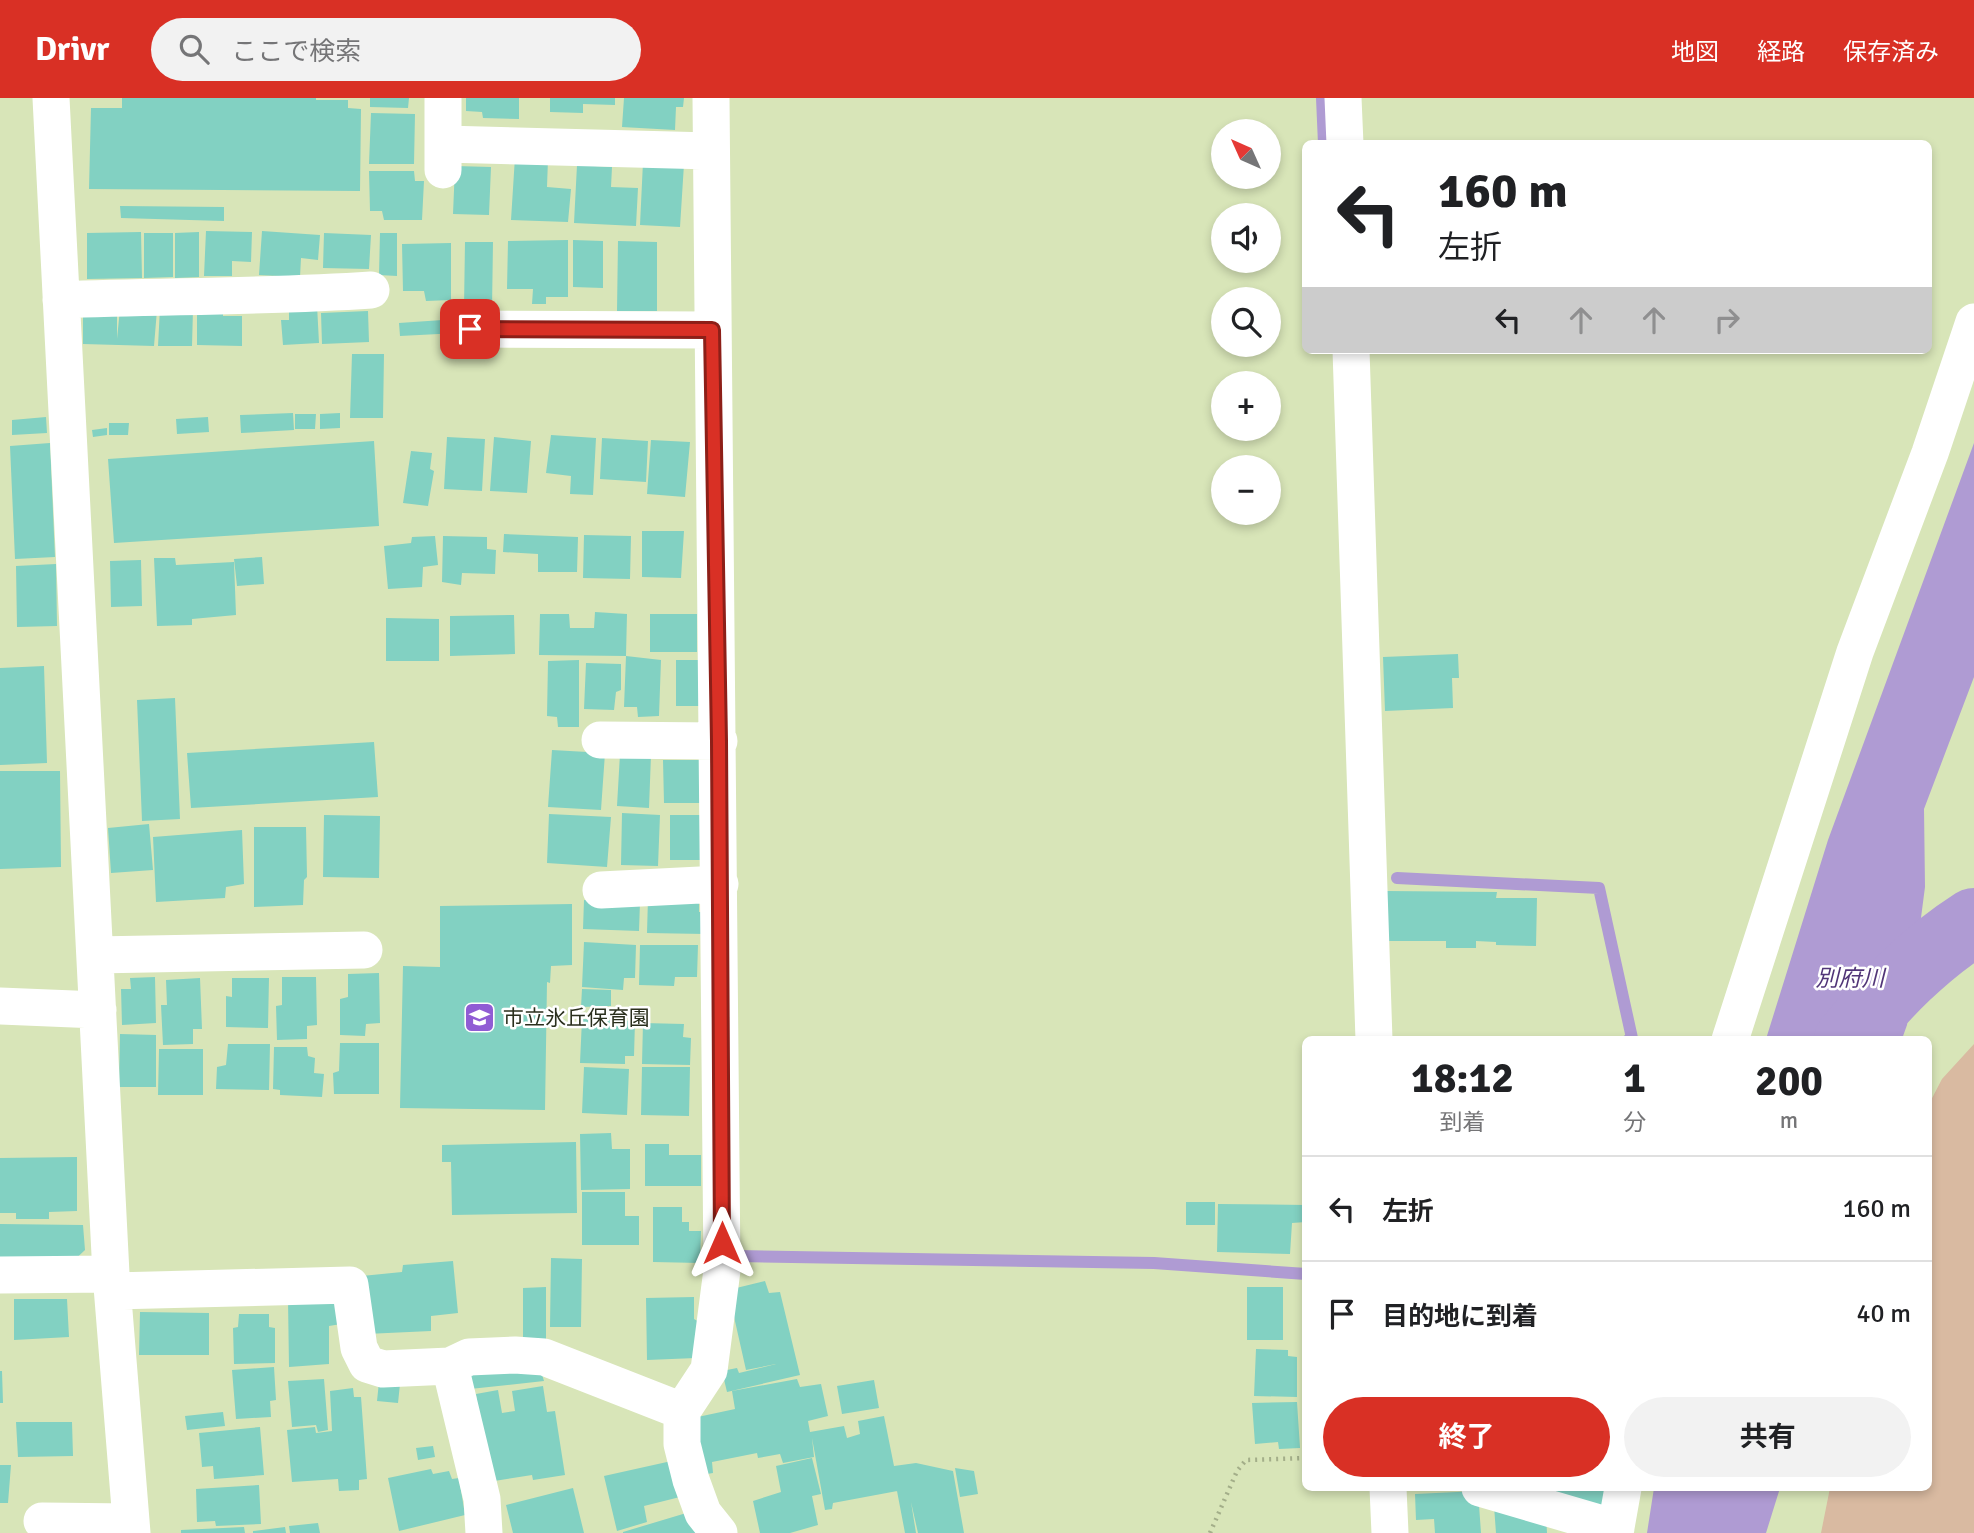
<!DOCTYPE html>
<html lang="ja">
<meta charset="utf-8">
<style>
:root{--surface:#fff;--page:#f2f2f2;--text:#202124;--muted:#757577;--line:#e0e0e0;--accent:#d93025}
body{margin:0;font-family:Signika,"Noto Sans JP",sans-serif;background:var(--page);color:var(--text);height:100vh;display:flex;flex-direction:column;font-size:26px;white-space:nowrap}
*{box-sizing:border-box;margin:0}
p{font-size:23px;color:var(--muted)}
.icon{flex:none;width:38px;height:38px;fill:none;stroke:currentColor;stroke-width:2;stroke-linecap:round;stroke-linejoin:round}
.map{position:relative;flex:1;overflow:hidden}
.side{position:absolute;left:1302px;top:938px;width:630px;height:455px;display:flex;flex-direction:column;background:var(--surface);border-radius:10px;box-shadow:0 4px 10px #0003}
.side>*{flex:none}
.hud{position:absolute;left:1302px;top:42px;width:630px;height:214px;border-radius:10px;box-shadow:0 4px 10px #0003;background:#fff;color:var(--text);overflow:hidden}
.needle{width:46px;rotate:315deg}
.tools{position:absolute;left:1211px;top:21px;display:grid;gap:14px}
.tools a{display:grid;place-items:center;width:70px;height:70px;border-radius:50%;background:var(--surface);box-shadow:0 4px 10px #0003;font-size:35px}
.pin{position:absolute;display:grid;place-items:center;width:60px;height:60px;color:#fff;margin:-30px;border-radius:14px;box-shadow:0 4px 10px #0006}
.me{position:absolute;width:77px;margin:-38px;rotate:0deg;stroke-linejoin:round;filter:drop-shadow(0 0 5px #0008)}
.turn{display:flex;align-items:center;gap:24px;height:147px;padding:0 21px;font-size:32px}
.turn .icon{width:91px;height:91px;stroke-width:2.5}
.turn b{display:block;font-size:49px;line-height:60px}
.lanes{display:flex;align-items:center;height:66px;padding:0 21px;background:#0003;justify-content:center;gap:35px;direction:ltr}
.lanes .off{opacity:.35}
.eta{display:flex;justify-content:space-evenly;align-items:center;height:119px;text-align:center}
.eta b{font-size:42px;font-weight:700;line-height:49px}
.primary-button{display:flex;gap:14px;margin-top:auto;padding:14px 21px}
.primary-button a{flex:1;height:80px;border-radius:42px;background:var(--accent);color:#fff;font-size:28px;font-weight:700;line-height:80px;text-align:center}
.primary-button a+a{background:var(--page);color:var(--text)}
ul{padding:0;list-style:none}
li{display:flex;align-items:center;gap:21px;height:105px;padding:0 21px;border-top:2px solid var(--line)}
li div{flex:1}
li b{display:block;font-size:26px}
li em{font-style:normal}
header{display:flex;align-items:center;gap:42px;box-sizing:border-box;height:98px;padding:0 35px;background:var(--accent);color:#fff}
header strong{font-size:33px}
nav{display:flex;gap:38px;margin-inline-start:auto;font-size:24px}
.search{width:490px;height:63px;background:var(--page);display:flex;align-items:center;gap:18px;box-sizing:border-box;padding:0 24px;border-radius:38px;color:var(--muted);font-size:26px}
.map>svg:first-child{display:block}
</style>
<header>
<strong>Drivr</strong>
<div class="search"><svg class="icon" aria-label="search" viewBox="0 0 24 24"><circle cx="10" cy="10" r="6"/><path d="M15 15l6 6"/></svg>ここで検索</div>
<nav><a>地図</a><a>経路</a><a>保存済み</a></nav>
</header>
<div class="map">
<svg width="1974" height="1435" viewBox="0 0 1974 1435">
<rect width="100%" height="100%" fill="#d8e5b8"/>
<path fill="#d9baa1" d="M 1974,946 L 1974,1435 L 1821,1435 L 1830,1390 L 1928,1390 L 1929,1006 L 1942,981 Z"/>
<path fill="#af9bd3" d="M 1974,345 L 1974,579 L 1924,711 L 1925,789 L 1907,927 L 1902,941 L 1766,941 L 1828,742 Z
M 1654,1390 L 1780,1390 L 1766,1435 L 1647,1435 Z"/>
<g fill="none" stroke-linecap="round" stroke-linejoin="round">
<path stroke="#af9bd3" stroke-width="12" d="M 1322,0 L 1324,46
M 1397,780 L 1599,790 L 1632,940 L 1628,942
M 737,1158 L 1154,1165 L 1306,1176"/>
<path stroke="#af9bd3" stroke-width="68" d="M 1848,942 C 1885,896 1924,856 1974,824"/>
</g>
<path fill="#82d1c2" d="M 122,0 L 316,0 L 316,2 L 348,2 L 348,10 L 361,11 L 360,93 L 89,91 L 91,10 L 122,10 Z
M 370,0 L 409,0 L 408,10 L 370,9 Z
M 466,0 L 519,0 L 519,21 L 483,20 L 482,14 L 466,13 Z
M 550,0 L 615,0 L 615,7 L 583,6 L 583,15 L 550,14 Z
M 624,0 L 684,0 L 683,9 L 676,9 L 675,32 L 622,29 Z
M 371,15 L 415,16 L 414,66 L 369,66 Z
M 515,59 L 548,61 L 547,89 L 571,91 L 568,124 L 511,122 Z
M 643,64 L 684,66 L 680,129 L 640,127 Z
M 577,67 L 612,69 L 611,89 L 638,90 L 636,128 L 574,125 Z
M 455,68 L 491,69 L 489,117 L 453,116 Z
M 369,73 L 414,73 L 415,83 L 424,83 L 422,122 L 384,122 L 382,113 L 370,113 Z
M 120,108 L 224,109 L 224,123 L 121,120 Z
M 206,133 L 252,134 L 251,164 L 232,163 L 232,178 L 204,178 Z
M 262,133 L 320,137 L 318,162 L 301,160 L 300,179 L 259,177 Z
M 141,134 L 142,180 L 87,181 L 87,135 Z
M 199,134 L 199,179 L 175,180 L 175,135 Z
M 144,135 L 173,135 L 173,179 L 144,180 Z
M 324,135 L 371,137 L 369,171 L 323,170 Z
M 380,135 L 397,135 L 397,178 L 379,177 Z
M 568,142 L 568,199 L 546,199 L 546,206 L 532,206 L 533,191 L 507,191 L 508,143 Z
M 573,142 L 603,143 L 603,190 L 573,189 Z
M 618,143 L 657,144 L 657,213 L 617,213 Z
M 465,144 L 493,144 L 492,211 L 464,210 Z
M 451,145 L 451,202 L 426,203 L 424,193 L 403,193 L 402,146 Z
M 317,207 L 319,245 L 283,247 L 281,222 L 289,222 L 289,208 Z
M 160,210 L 193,211 L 192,248 L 158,248 Z
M 120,211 L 157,212 L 154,248 L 83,246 L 83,219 L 117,218 L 117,241 Z
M 197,211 L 223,211 L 223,218 L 242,218 L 242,248 L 197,247 Z
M 368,213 L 369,244 L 322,246 L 321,215 Z
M 457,221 L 458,235 L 400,238 L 399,225 Z
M 352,256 L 384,256 L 383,320 L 350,320 Z
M 293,315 L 294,332 L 241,335 L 240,317 Z
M 340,315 L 340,330 L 320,331 L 320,316 Z
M 295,316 L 316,316 L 315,331 L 295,331 Z
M 46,319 L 47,335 L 12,337 L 12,322 Z
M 208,319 L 209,334 L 177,336 L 176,321 Z
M 109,325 L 129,325 L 128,337 L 109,337 Z
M 107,330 L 107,337 L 93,339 L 92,332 Z
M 551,337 L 596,340 L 593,397 L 570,396 L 571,378 L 546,375 Z
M 447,339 L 485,341 L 482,393 L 444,391 Z
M 494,339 L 531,343 L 527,395 L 490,393 Z
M 602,340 L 648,343 L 646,384 L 600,381 Z
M 651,342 L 690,344 L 685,399 L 647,396 Z
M 374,343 L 379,428 L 114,445 L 108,361 Z
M 50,345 L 55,459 L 15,461 L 10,348 Z
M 411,353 L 432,355 L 430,371 L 434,373 L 428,408 L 403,405 Z
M 642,433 L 684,433 L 681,480 L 642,479 Z
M 504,436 L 578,439 L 577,474 L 538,474 L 538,456 L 503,454 Z
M 584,437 L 631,438 L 630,481 L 583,480 Z
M 435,438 L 438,467 L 423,469 L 422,489 L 388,491 L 384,448 L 411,445 L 412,439 Z
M 443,438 L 487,439 L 487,451 L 496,452 L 495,476 L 462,475 L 461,487 L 442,484 Z
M 262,459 L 264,486 L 237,488 L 234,461 Z
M 154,460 L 175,460 L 176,467 L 234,464 L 236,517 L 192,521 L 192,527 L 157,528 Z
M 141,462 L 142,508 L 111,509 L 110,463 Z
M 56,466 L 57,528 L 17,529 L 16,468 Z
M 595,514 L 627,516 L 626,558 L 661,562 L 659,618 L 638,619 L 637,609 L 624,609 L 626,558 L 539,557 L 540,516 L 569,516 L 570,530 L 594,530 Z
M 650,516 L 697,516 L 697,554 L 650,554 Z
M 514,517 L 515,556 L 450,558 L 450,518 Z
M 386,520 L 439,521 L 439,563 L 386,563 Z
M 1458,556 L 1459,580 L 1452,580 L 1453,610 L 1385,613 L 1383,559 Z
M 579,562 L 579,629 L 558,629 L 557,619 L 547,618 L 548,563 Z
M 676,562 L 702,562 L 702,608 L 676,608 Z
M 586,565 L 621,566 L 621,592 L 616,594 L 614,612 L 584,611 Z
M 44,568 L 47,665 L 0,667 L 0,570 Z
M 175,600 L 180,721 L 142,723 L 137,602 Z
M 374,644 L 378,699 L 191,710 L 187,655 Z
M 552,652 L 605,655 L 601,712 L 548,709 Z
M 620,656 L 651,657 L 649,710 L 617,708 Z
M 663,662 L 702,662 L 703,705 L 664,705 Z
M 0,673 L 60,673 L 61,769 L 0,771 Z
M 622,715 L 660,717 L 658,768 L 621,767 Z
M 549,716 L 611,719 L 607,769 L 547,765 Z
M 324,717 L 380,718 L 379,780 L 323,779 Z
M 670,717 L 703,717 L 703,762 L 670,762 Z
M 149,726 L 153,772 L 111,775 L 108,730 Z
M 254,729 L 306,729 L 307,779 L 304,782 L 303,807 L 254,809 Z
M 242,732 L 244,786 L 226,789 L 225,800 L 156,804 L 153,739 Z
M 1386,793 L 1497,794 L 1496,800 L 1537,800 L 1536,848 L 1496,847 L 1496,844 L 1476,843 L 1476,850 L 1446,850 L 1446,843 L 1386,843 Z
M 648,800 L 699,805 L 699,814 L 705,814 L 705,836 L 647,835 Z
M 584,802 L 640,804 L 639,833 L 583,831 Z
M 572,806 L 572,867 L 551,868 L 550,885 L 547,884 L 545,1012 L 400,1010 L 403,868 L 440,869 L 440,808 Z
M 584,844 L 636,847 L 635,880 L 624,880 L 623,892 L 582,889 Z
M 640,847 L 698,847 L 697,879 L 675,879 L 674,888 L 639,887 Z
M 379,875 L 380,925 L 366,926 L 365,938 L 340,937 L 340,901 L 348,899 L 348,876 Z
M 155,879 L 156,925 L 122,927 L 121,891 L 131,891 L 130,880 Z
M 282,879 L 316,879 L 317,927 L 307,928 L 307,941 L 277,942 L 276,908 L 282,907 Z
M 200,880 L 202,931 L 193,931 L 193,946 L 163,947 L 161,907 L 167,907 L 166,882 Z
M 232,880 L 269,880 L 268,930 L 226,929 L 226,898 L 232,899 Z
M 582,891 L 611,892 L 611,908 L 581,909 Z
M 582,921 L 635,923 L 634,958 L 625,958 L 625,966 L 580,965 Z
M 643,925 L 684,926 L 683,939 L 691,940 L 690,967 L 642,966 Z
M 120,936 L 156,937 L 156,989 L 119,989 Z
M 340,945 L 379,945 L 379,996 L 334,996 L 333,975 L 339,973 Z
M 228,946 L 270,946 L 269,992 L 216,991 L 217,969 L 226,967 Z
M 274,949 L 307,949 L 308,958 L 315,960 L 314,975 L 324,976 L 322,999 L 280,997 L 280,992 L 273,991 Z
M 159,951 L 203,951 L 203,997 L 158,997 Z
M 584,969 L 629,971 L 627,1017 L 582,1015 Z
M 642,969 L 690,969 L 689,1018 L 641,1017 Z
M 611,1035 L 612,1051 L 630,1051 L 630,1091 L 581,1092 L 580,1036 Z
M 576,1044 L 577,1115 L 452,1117 L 451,1064 L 442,1064 L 442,1047 Z
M 645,1046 L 669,1046 L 669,1057 L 701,1057 L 701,1088 L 645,1088 Z
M 77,1059 L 77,1113 L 49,1114 L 49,1121 L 16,1121 L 16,1115 L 0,1115 L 0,1060 Z
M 582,1094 L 625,1094 L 625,1118 L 639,1118 L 639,1147 L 582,1147 Z
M 1186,1104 L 1215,1104 L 1215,1127 L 1186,1127 Z
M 1218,1106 L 1306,1107 L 1306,1124 L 1292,1125 L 1290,1156 L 1217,1154 Z
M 653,1109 L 682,1109 L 682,1124 L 689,1124 L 689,1133 L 701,1133 L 700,1165 L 653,1164 Z
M 0,1126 L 83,1127 L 85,1152 L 67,1169 L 0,1165 Z
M 551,1160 L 582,1161 L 581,1229 L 550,1229 Z
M 453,1163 L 458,1215 L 431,1218 L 431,1233 L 366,1236 L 362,1178 L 402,1174 L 403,1167 Z
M 765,1183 L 769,1195 L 780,1194 L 800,1277 L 727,1294 L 722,1273 L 737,1270 L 739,1275 L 776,1266 L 746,1272 L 728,1192 Z
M 546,1189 L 546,1244 L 523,1245 L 523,1190 Z
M 1247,1189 L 1283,1189 L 1283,1242 L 1247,1242 Z
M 694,1199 L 694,1221 L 701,1225 L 696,1260 L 647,1262 L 646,1200 Z
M 14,1201 L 67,1201 L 69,1239 L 14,1242 Z
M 340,1201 L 341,1226 L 329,1228 L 329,1266 L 289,1269 L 288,1202 Z
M 140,1214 L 209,1215 L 209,1257 L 139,1257 Z
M 239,1216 L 269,1216 L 269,1229 L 275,1230 L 275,1265 L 234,1266 L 233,1230 L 238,1229 Z
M 1256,1251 L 1288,1252 L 1288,1258 L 1297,1259 L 1297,1299 L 1254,1298 Z
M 539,1266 L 544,1283 L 470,1291 L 467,1270 Z
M 274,1269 L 276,1302 L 270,1303 L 271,1319 L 236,1321 L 232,1272 Z
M 0,1273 L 2,1273 L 3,1305 L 0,1305 Z
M 324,1281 L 328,1332 L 318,1334 L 316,1327 L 292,1329 L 288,1283 Z
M 797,1281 L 800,1289 L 821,1286 L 828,1318 L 808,1323 L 810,1334 L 844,1328 L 847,1340 L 860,1336 L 858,1323 L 884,1318 L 894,1368 L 916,1365 L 953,1373 L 964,1435 L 918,1435 L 911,1404 L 916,1435 L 905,1435 L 897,1393 L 908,1391 L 833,1405 L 832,1411 L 825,1412 L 812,1340 L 814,1359 L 783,1365 L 780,1356 L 758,1360 L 757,1355 L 712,1364 L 713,1375 L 707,1376 L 693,1320 L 735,1311 L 732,1293 Z
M 874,1282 L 879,1310 L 842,1316 L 837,1288 Z
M 379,1284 L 400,1286 L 398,1305 L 377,1303 Z
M 543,1288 L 547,1314 L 555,1313 L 565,1377 L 533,1382 L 532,1377 L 488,1384 L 476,1296 L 498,1292 L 502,1315 L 515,1313 L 512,1293 Z
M 353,1290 L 354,1299 L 361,1299 L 367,1381 L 359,1382 L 359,1392 L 339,1393 L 338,1381 L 292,1384 L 287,1332 L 315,1329 L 316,1335 L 332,1333 L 330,1293 Z
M 1297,1304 L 1300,1350 L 1279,1351 L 1278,1344 L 1255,1346 L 1252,1305 Z
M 223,1314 L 225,1328 L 187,1332 L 185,1318 Z
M 16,1324 L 72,1324 L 73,1358 L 18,1359 Z
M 260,1329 L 264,1377 L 214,1381 L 213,1368 L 202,1369 L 199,1335 Z
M 433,1348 L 435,1359 L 418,1362 L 416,1350 Z
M 812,1360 L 821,1396 L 812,1398 L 818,1427 L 790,1435 L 760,1435 L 753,1403 L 781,1394 L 776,1368 Z
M 676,1362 L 684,1398 L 644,1408 L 647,1424 L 617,1433 L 604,1378 Z
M 0,1367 L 11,1367 L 8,1405 L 0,1405 Z
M 955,1370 L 974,1373 L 978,1396 L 960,1399 Z
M 431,1371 L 433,1376 L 449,1373 L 452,1381 L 459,1380 L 465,1417 L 399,1433 L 388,1380 Z
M 259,1387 L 261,1426 L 216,1428 L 215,1423 L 197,1424 L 196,1391 Z
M 573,1390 L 584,1435 L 513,1435 L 506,1407 Z
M 1556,1390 L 1608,1390 L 1600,1415 L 1553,1402 Z
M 1478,1393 L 1481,1435 L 1435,1435 L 1434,1421 L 1416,1422 L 1415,1396 Z
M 1494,1408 L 1546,1417 L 1547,1435 L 1496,1435 Z
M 693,1413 L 700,1435 L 623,1435 L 623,1434 Z
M 318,1425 L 320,1435 L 290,1435 L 289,1428 Z
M 244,1429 L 245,1435 L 181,1435 L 181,1432 Z
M 285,1429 L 286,1435 L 253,1435 L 253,1433 Z"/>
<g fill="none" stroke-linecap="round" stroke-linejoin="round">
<path stroke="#a3ae89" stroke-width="4.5" stroke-dasharray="2 5" stroke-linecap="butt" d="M 1210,1435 L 1237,1373 L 1246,1362 L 1306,1360"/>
<path stroke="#fff" stroke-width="37" d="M 51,0 L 111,1176 L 132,1435
M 711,0 L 722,1172 L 709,1272 L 682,1313 L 682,1346 L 691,1382 L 703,1415 L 719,1435
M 1343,0 L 1345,46
M 443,2 L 443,72
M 444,46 L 711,53
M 61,202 C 164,198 268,199 371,192
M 470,231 L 712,232
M 1351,252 L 1374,942
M 600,642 L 719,643
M 601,792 L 720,786
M 95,857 L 364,852
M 0,908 L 98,912
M 1730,942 L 1855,554 L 1930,355 L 1974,224
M 0,1177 L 111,1176
M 113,1193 L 350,1187 L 359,1250 L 367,1266 L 383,1271 L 450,1268 L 469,1259 L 515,1257 L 544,1259 L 682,1313
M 450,1268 L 482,1401 L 484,1435
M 1388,1390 L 1390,1435
M 1480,1390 L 1616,1430
M 42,1423 L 131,1424
M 1615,1435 L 1623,1390"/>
</g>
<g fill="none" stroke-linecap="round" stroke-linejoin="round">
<defs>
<path id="route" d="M 470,231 L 712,232 L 719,643 L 722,1145"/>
</defs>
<use href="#route" stroke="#8d1f18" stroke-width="18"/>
<use href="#route" stroke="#d93025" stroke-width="12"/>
</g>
<defs>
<symbol id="school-square" viewBox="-11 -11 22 22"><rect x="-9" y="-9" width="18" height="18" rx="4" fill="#905cd4" stroke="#fff"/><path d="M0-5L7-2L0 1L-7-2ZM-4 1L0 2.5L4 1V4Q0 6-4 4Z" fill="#fff"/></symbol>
</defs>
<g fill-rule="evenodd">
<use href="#school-square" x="462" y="902" width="35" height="35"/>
</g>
<g text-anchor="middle" stroke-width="5" stroke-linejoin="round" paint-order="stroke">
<g font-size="21" fill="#2a2f1d" stroke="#fff" text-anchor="start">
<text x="503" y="927">市立氷丘保育園</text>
</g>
<g font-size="23" font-style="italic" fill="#513578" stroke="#fff">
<text x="1850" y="888">別府川</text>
</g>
</g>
</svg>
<div class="tools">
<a><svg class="needle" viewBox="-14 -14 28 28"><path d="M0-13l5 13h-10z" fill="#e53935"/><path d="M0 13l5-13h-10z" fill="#757577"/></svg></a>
<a><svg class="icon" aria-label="sound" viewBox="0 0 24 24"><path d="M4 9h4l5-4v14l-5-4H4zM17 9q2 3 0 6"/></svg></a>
<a><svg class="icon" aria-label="search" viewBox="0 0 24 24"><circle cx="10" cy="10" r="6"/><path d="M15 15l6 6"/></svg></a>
<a>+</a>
<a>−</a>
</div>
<div class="pin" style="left:470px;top:231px;background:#d93025"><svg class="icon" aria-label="arrive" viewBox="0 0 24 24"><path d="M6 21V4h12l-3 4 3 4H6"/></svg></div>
<svg class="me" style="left:722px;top:1145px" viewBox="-20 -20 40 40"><path d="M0-17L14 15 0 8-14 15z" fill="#d93025" stroke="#fff" stroke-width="4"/></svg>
<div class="hud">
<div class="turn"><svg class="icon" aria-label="left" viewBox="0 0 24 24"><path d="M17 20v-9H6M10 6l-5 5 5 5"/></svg><div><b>160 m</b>左折</div></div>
<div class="lanes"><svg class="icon" aria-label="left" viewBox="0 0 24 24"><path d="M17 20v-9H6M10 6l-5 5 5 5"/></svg><svg class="icon off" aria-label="ahead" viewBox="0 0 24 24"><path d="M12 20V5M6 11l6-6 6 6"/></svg><svg class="icon off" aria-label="ahead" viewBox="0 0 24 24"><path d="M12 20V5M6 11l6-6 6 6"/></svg><svg class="icon off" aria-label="right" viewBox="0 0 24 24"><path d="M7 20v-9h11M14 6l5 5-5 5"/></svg></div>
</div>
<section class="side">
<div class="eta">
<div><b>18:12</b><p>到着</p></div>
<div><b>1</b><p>分</p></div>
<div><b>200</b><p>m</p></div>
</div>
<ul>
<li><svg class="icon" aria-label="left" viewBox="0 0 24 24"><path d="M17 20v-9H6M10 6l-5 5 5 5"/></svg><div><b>左折</b></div><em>160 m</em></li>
<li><svg class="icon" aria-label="arrive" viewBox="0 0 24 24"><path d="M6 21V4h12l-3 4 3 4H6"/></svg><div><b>目的地に到着</b></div><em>40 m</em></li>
</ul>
<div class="primary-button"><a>終了</a><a>共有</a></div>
</section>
</div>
